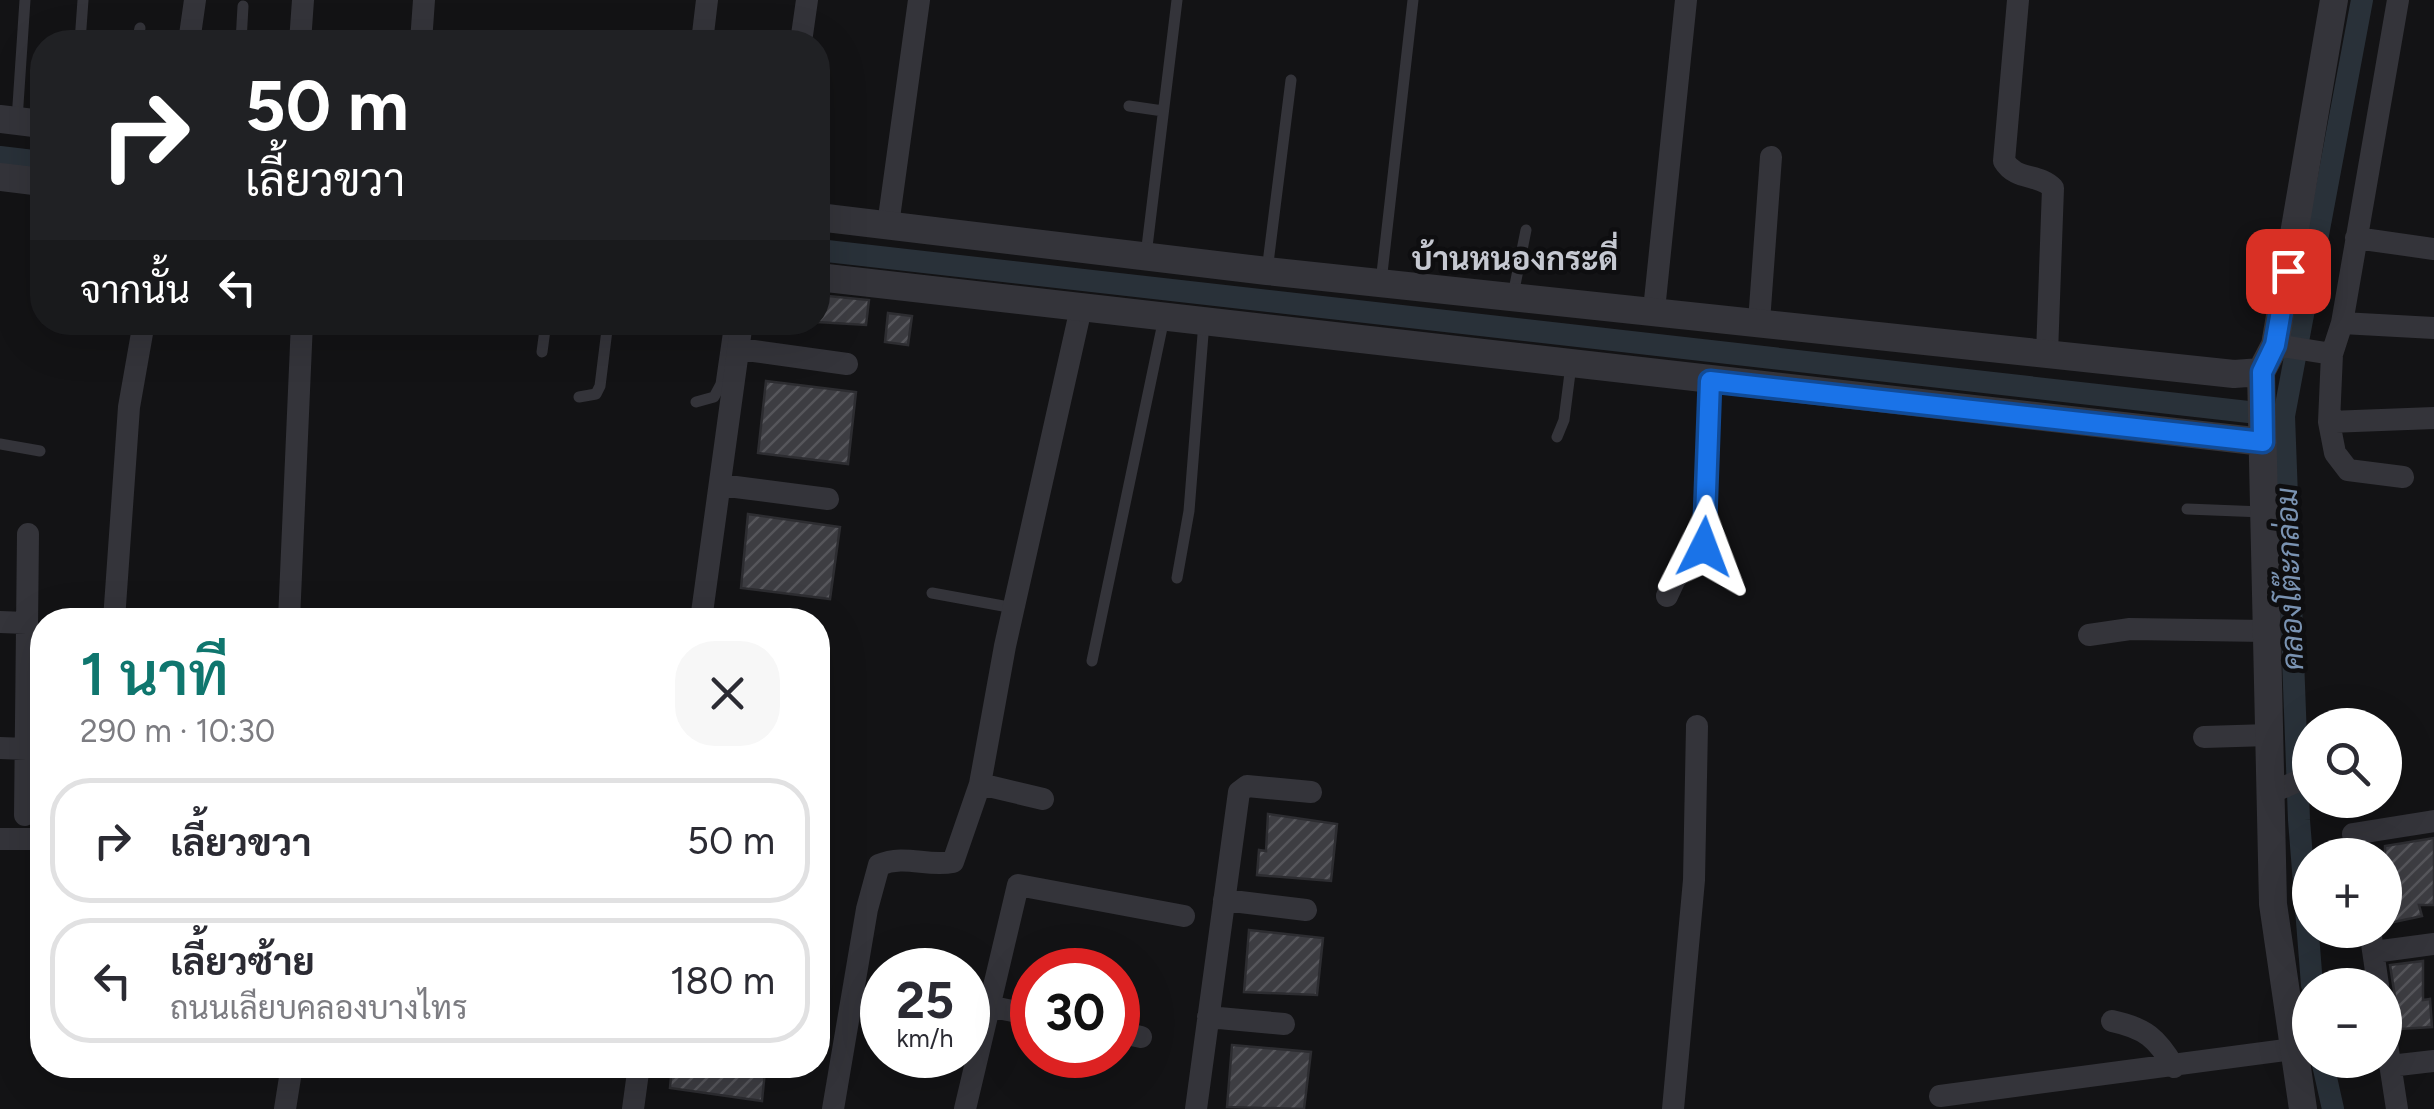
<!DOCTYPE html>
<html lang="th">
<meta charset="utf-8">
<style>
:root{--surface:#fff;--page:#f7f7f7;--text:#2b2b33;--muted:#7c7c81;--line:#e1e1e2;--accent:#0f766e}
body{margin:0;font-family:Figtree,Sarabun,sans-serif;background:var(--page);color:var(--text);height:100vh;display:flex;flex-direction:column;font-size:38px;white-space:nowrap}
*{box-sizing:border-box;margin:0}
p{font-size:32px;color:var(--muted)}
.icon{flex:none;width:55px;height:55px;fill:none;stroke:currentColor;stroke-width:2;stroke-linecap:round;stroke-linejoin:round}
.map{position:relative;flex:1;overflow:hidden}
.drawer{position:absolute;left:30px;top:608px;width:800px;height:470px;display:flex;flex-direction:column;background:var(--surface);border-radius:40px;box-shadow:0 10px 40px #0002}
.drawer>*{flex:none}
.top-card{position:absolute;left:30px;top:30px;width:800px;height:305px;border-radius:40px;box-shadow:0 10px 40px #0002;background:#202124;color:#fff;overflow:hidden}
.controls{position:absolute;left:2292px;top:708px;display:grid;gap:20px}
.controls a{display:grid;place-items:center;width:110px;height:110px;border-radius:50%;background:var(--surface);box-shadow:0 10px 40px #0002;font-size:50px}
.speed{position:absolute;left:860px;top:948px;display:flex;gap:20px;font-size:50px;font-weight:700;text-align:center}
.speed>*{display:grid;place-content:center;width:130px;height:130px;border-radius:50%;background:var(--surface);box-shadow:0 10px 40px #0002;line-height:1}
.speed small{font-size:25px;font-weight:400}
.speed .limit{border:15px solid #d22;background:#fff;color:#111}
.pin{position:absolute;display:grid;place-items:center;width:85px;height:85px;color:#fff;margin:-42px;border-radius:20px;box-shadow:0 5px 15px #0006}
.me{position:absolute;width:110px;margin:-55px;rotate:3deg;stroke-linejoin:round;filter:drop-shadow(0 0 8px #0008)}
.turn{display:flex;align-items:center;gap:35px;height:210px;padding:0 50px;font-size:45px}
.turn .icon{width:130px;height:130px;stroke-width:2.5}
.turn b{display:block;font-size:70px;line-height:85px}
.then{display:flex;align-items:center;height:95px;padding:0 50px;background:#0003;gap:20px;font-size:38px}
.round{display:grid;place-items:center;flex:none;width:105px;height:105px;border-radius:40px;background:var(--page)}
.summary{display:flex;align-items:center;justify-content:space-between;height:170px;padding:0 50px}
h1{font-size:60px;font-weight:600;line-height:75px;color:var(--accent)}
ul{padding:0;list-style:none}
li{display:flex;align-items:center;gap:30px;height:125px;margin:0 20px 15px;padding:0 30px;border:5px solid var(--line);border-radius:40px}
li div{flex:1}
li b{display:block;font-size:38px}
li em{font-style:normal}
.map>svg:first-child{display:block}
</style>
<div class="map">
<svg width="2434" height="1109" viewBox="0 0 2434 1109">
<defs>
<pattern id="building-hatch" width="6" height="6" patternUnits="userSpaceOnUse" patternTransform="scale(2.5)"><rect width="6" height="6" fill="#3d3d42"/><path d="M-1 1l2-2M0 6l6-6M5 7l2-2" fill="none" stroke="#56565b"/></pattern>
</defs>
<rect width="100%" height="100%" fill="#131315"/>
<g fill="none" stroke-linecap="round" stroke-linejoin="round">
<path stroke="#293139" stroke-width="22" d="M 0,157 L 42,162
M 818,250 L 2284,416
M 2312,985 L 2299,820 L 2284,416 L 2362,0
M 2322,1060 L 2333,1109"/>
</g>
<path fill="url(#building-hatch)" stroke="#2d2d31" stroke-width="2.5" d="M 818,295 L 869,300 L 866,325 L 818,322 Z
M 888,313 L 912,316 L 908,345 L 885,342 Z
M 766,381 L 856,392 L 848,464 L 758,453 Z
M 748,514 L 840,527 L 830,599 L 741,588 Z
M 1268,814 L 1337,824 L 1331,881 L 1257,875 L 1259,850 L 1266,851 Z
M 2434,838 L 2434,905 L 2419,905 L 2422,916 L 2385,924 L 2385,846 Z
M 1249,930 L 1323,938 L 1317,995 L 1244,992 Z
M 2423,961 L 2423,1000 L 2430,999 L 2432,1027 L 2400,1029 L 2390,965 Z
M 1232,1045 L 1311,1052 L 1304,1109 L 1227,1107 Z
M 672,1065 L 732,1065 L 765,1071 L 762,1101 L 670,1088 Z"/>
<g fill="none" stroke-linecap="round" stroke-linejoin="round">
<path stroke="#34343a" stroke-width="11" d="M 80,42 L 83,0
M 137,42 L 140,28
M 241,42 L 243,6
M 1129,106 L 1163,111
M 17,120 L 25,0
M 1146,255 L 1177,0
M 1267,271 L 1291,80
M 1381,282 L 1413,0
M 1513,295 L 1526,230
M 542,352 L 546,322
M 579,397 L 596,394 L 600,386 L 608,322
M 696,402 L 714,397 L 721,384 L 730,322
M 1557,437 L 1564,420 L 1571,365
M 0,444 L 40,451
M 2187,509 L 2263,512
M 1177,578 L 1189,511 L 1204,322
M 932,593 L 1014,608
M 1092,661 L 1164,318"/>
<path stroke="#34343a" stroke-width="22" d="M 2018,0 L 2004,161 C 2016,181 2039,173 2053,188 L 2047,354
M 189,42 L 195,0
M 300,42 L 303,0
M 421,42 L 424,0
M 702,42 L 707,0
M 801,42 L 807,0
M 888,225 L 919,0
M 2356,238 L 2434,249
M 1654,310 L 1686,0
M 1759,322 L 1771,157
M 2342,323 L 2434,328
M 2275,345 L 2332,354 L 2342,323 L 2398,0
M 739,349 L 847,364
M 2332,354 L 2329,422 L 2434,418
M 2329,422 L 2335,453 L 2348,470 L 2403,477
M 720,485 L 828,499
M 1667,596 L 1675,579 L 1704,547 L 1710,381
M 114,620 L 129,407 L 144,322
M 289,620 L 302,322
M 701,620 L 742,322
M 0,622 L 26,623
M 2089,635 L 2130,629 L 2266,631
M 2204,737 L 2269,735
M 0,748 L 26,749
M 980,784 L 1043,799
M 2270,793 L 2310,776
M 25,815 L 28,534
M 0,839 L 42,839
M 2357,855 L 2353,834 L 2434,821
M 1224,900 L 1306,910
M 2370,930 L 2378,985
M 2374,952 L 2434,944
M 988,1006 L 1032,1015
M 1208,1017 L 1284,1024
M 2112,1021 C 2145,1028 2157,1038 2174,1067
M 2385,1031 L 2397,1109
M 1118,1032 L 1141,1037
M 2390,1066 L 2434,1061
M 1940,1096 L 2292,1049
M 285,1109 L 292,1065
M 633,1109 L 639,1065
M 833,1109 L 867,909 L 879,865 C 905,854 926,867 953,862 L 980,784 L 1005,646 L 1081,308
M 965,1109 L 1018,885 L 1184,916
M 1196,1109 L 1239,792 L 1247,786 L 1311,792
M 1673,1109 L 1694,880 L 1697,726"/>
<path stroke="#34343a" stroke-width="28" d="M 0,119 L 42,124
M 0,177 L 42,182
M 818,217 L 1267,271 L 2234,374 L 2261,372
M 818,277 L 2263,442
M 2303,1109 L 2273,904 L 2261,372 L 2275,345 L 2334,0"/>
</g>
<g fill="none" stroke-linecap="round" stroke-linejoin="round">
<defs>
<path id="route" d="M 1704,547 L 1710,381 L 2263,442 L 2262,372 L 2275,345 L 2288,271"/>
</defs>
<use href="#route" stroke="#114b97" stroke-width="25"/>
<use href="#route" stroke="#1a73e8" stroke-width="18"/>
</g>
<g text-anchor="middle" stroke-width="9" stroke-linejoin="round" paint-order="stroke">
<g font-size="30" font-style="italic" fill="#7a93b2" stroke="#0e0e10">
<text transform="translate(2290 579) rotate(-92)" y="10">คลองโต๊ะกล่อม</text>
</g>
<g font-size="32" font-weight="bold" fill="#c5c8d1" stroke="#0e0e10">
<text x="1515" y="270">บ้านหนองกระดี่</text>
</g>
</g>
</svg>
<div class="controls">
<a><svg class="icon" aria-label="search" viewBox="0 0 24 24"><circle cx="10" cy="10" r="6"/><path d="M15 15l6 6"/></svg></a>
<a>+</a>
<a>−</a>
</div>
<div class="speed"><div>25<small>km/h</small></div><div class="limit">30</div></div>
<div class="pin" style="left:2288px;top:271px;background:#d93025"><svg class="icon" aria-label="arrive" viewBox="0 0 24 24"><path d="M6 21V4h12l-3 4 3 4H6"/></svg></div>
<svg class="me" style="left:1704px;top:547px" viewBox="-20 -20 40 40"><path d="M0-17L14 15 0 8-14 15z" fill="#1a73e8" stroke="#fff" stroke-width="4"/></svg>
<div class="top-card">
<div class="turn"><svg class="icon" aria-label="right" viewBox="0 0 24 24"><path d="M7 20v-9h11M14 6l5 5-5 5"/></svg><div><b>50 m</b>เลี้ยวขวา</div></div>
<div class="then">จากนั้น<svg class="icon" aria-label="left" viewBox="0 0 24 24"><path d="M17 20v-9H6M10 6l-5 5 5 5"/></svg></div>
</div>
<section class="drawer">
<div class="summary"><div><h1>1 นาที</h1><p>290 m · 10:30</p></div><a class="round"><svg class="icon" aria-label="close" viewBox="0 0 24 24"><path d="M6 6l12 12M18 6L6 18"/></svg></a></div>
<ul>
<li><svg class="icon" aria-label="right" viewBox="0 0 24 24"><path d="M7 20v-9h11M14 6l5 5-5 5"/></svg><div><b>เลี้ยวขวา</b></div><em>50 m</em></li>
<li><svg class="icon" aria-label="left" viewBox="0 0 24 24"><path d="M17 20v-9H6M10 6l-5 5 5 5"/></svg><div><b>เลี้ยวซ้าย</b><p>ถนนเลียบคลองบางไทร</p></div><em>180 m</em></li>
</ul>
</section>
</div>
